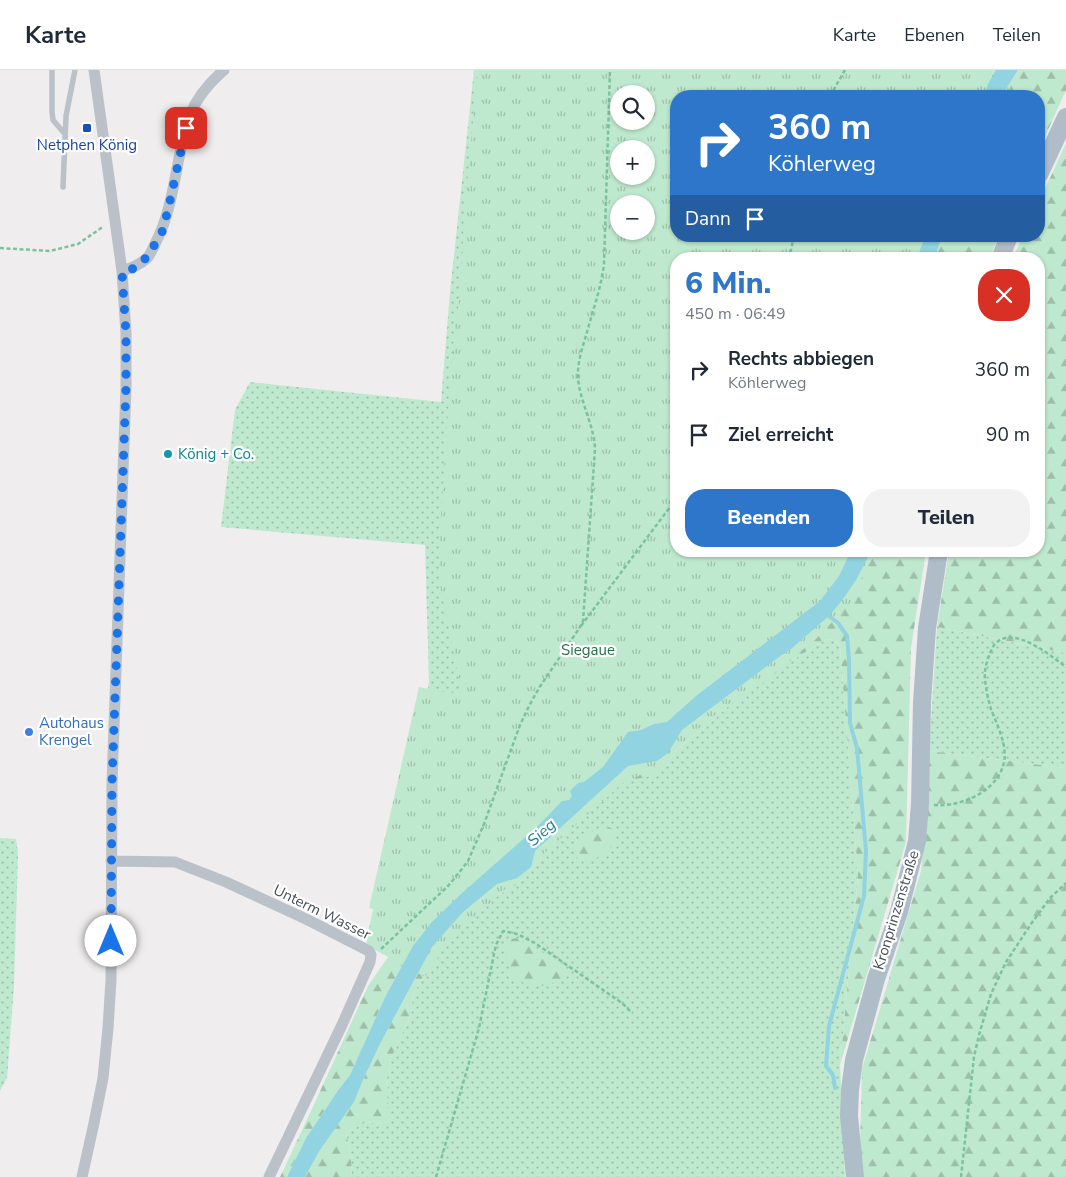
<!DOCTYPE html>
<html lang="de">
<meta charset="utf-8">
<style>
:root{--surface:#fff;--page:#f2f2f3;--text:#1f2937;--muted:#747a83;--line:#e0e1e3;--accent:#2d76c9}
body{margin:0;font-family:"Nunito Sans",sans-serif;background:var(--page);color:var(--text);height:100vh;display:flex;flex-direction:column;font-size:19px;white-space:nowrap}
*{box-sizing:border-box;margin:0}
p{font-size:16px;color:var(--muted)}
.icon{flex:none;width:28px;height:28px;fill:none;stroke:currentColor;stroke-width:2;stroke-linecap:round;stroke-linejoin:round}
.map{position:relative;flex:1;overflow:hidden}
.drawer{position:absolute;left:670px;top:182px;width:375px;height:305px;display:flex;flex-direction:column;background:var(--surface);border-radius:20px;box-shadow:0 1px 4px #0004}
.drawer>*{flex:none}
.top-card{position:absolute;left:670px;top:20px;width:375px;height:152px;border-radius:20px;box-shadow:0 1px 4px #0004;background:#2d76c9;color:#fff;overflow:hidden}
.controls{position:absolute;left:610px;top:15px;display:grid;gap:10px}
.controls a{display:grid;place-items:center;width:45px;height:45px;border-radius:50%;background:var(--surface);box-shadow:0 1px 4px #0004;font-size:25px}
.pin{position:absolute;display:grid;place-items:center;width:42px;height:42px;color:#fff;margin:-21px;border-radius:10px;box-shadow:0 2px 8px #0006}
.me{position:absolute;width:55px;margin:-28px;rotate:0deg;stroke-linejoin:round;filter:drop-shadow(0 0 4px #0008)}
.turn{display:flex;align-items:center;gap:18px;height:105px;padding:0 15px;font-size:22px}
.turn .icon{width:65px;height:65px;stroke-width:2.5}
.turn b{display:block;font-size:35px;line-height:42px}
.then{display:flex;align-items:center;height:48px;padding:0 15px;background:#0003;gap:10px;font-size:19px}
.round{display:grid;place-items:center;flex:none;width:52px;height:52px;border-radius:20px;background:var(--page)}
.overview{display:flex;align-items:center;justify-content:space-between;height:85px;padding:0 15px}
h1{font-size:30px;font-weight:800;line-height:38px;color:var(--accent)}
.primary-button{display:flex;gap:10px;margin-top:auto;padding:10px 15px}
.primary-button a{flex:1;height:58px;border-radius:20px;background:var(--accent);color:#fff;font-size:20px;font-weight:800;line-height:58px;text-align:center}
.primary-button a+a{background:var(--page);color:var(--text)}
ul{padding:0;list-style:none}
li{display:flex;align-items:center;gap:15px;height:65px;padding:0 15px}
li div{flex:1}
li b{display:block;font-size:19px}
li em{font-style:normal}
header{display:flex;align-items:center;gap:30px;box-sizing:border-box;height:70px;padding:0 25px;background:var(--surface);border-bottom:1px solid var(--line)}
header strong{font-size:24px}
nav{display:flex;gap:28px;margin-inline-start:auto;font-size:18px}
.map>svg:first-child{display:block}
</style>
<header>
<strong>Karte</strong>
<nav><a>Karte</a><a>Ebenen</a><a>Teilen</a></nav>
</header>
<div class="map">
<svg width="1066" height="1107" viewBox="0 0 1066 1107">
<defs>
<pattern id="grass-dots" width="8" height="8" patternUnits="userSpaceOnUse" patternTransform="scale(1.25)"><rect width="8" height="8" fill="#bfe9ce"/><path d="M2 2h.1M6 6h.1" fill="none" stroke="#9dbfaa" stroke-width="1.8" stroke-linecap="round"/></pattern>
<pattern id="forest-firs" width="22" height="20" patternUnits="userSpaceOnUse" patternTransform="scale(1.25)"><rect width="22" height="20" fill="#bfe9ce"/><path d="M5 1l3.5 6h-7zM16 11l3.5 6h-7z" fill="#9dbfaa"/></pattern>
<pattern id="park-tufts" width="24" height="20" patternUnits="userSpaceOnUse" patternTransform="scale(1.25)"><rect width="24" height="20" fill="#bfe9ce"/><path d="M3 7l-1-3M5 7V3M7 7l1-3M15 17l-1-3M17 17v-4M19 17l1-3" fill="none" stroke="#9dbfaa"/></pattern>
</defs>
<rect width="100%" height="100%" fill="#efeded"/>
<path fill="url(#grass-dots)" fill-rule="evenodd" d="M 474,0 L 984,0 L 676,26 L 676,481 L 846,481 L 379,809 L 429,613 L 425,475 L 221,457 L 235,340 L 250,312 L 441,332 L 450,222 ZM 619,24 L 646,24 L 646,51 L 619,51 ZM 619,79 L 646,79 L 646,106 L 619,106 ZM 619,134 L 646,134 L 646,161 L 619,161 Z
M 937,557 L 1066,583 L 1066,698 L 929,681 Z
M 834,569 L 840,577 L 858,805 L 840,995 L 845,1107 L 352,1107 L 351,1084 L 346,1063 L 366,1052 L 383,1054 L 387,1031 L 387,1021 L 391,988 L 411,944 L 413,925 L 434,886 L 497,826 L 519,813 L 558,767 L 624,710 L 668,693 L 676,681 L 689,669 L 707,656 L 726,638 L 781,595 L 787,588 L 791,591 L 825,570 Z
M 0,768 L 16,769 L 18,783 L 14,916 L 7,1008 L 0,1021 Z"/>
<path fill="url(#forest-firs)" d="M 1018,0 L 1066,0 L 1066,20 L 1039,80 L 1039,26 L 1003,26 L 1007,17 Z
M 1066,73 L 1066,583 L 937,557 L 949,481 L 1039,481 L 1039,189 L 1012,189 L 1023,166 L 1039,166 L 1039,132 Z
M 942,166 L 999,166 L 989,189 L 934,189 Z
M 871,481 L 926,481 L 911,578 L 906,772 L 840,995 L 858,805 L 840,577 L 834,569 L 825,570 L 791,591 L 787,589 L 774,605 L 726,638 L 707,656 L 689,669 L 676,681 L 668,693 L 660,702 L 643,708 L 624,710 L 558,767 L 519,813 L 497,826 L 434,886 L 413,925 L 411,944 L 391,988 L 387,1021 L 389,1049 L 383,1054 L 366,1052 L 346,1063 L 351,1084 L 352,1107 L 305,1107 L 320,1080 L 354,1032 L 363,1010 L 380,974 L 420,900 L 535,781 Z
M 929,681 L 1066,698 L 1066,1107 L 863,1107 L 860,1079 L 862,999 L 921,801 Z
M 609,757 L 617,761 L 615,773 L 605,784 L 587,792 L 578,789 L 574,782 C 582,764 591,761 609,757 Z
M 402,867 L 413,876 L 386,925 L 350,1005 L 339,1019 L 306,1068 L 287,1107 L 280,1107 L 311,1041 L 368,916 Z
M 516,868 L 547,885 L 571,903 C 563,909 547,917 537,916 C 529,915 521,911 513,909 L 504,879 L 511,869 Z"/>
<path fill="url(#park-tufts)" fill-rule="evenodd" d="M 478,0 L 1017,0 L 1007,26 L 676,26 L 676,166 L 944,166 L 934,189 L 676,189 L 676,481 L 875,481 L 860,511 L 855,516 L 856,527 L 815,570 L 779,598 L 721,640 L 679,675 L 661,696 L 623,713 L 522,803 L 446,875 L 425,907 L 366,875 L 373,839 L 369,838 L 419,617 L 447,623 L 462,622 L 439,511 L 439,474 L 449,325 L 455,256 L 460,226 L 462,195 L 464,145 ZM 619,24 L 646,24 L 646,51 L 619,51 ZM 619,79 L 646,79 L 646,106 L 619,106 ZM 619,134 L 646,134 L 646,161 L 619,161 Z"/>
<path fill="#91d3e1" d="M 996,0 L 1018,0 L 1007,17 L 1003,26 L 984,26 L 988,14 Z
M 926,166 L 942,166 L 934,189 L 917,189 L 921,177 Z
M 851,481 L 871,481 L 856,510 L 843,529 L 830,545 L 791,579 L 783,584 L 682,660 L 668,683 L 657,691 L 628,696 L 535,781 L 531,797 L 517,808 L 497,814 L 463,842 L 432,877 L 380,974 L 363,1010 L 354,1032 L 320,1080 L 305,1107 L 287,1107 L 306,1068 L 339,1019 L 350,1005 L 386,925 L 413,876 L 431,853 L 461,824 L 538,756 L 562,731 L 569,730 L 572,726 L 570,721 L 578,713 L 584,712 L 603,697 L 628,662 L 641,660 L 654,654 L 667,652 L 696,626 L 820,531 L 839,506 Z"/>
<g fill="none" stroke-linecap="round" stroke-linejoin="round">
<path stroke="#91d3e1" stroke-width="4" d="M 825,543 L 838,553 L 847,566 L 849,590 L 850,653 L 857,678 L 866,781 L 864,826 L 829,956 L 826,996 L 833,1005 L 835,1018"/>
<path stroke="#7bc39d" stroke-width="2.5" stroke-dasharray="4 2.5" stroke-linecap="butt" d="M 830,26 L 845,0
M 0,178 L 50,181 L 78,174 L 104,156
M 789,189 L 794,166
M 581,556 L 676,429
M 934,735 C 951,736 966,732 981,723 C 986,720 989,717 993,713 C 1015,689 1001,665 991,639 C 988,629 986,619 985,609 C 984,600 987,591 990,583 C 992,580 993,575 996,573 C 1014,555 1051,586 1066,597
M 381,879 L 448,816 L 458,804 L 468,791 L 484,754 L 520,655 L 529,636 L 539,618 L 580,557 L 583,551 L 595,379 C 594,355 580,332 578,308 C 577,292 583,276 587,262 C 593,240 601,218 604,194 L 610,0
M 436,1107 L 479,958 L 494,884 L 496,875 L 503,861 L 517,864 L 535,873 L 622,933 L 631,942
M 961,1107 L 974,987 L 979,965 L 991,924 L 1006,892 L 1031,854 L 1050,828 L 1066,813"/>
<path stroke="#bac1c8" stroke-width="5.5" d="M 52,0 L 52,42 L 53,50 L 65,64
M 63,117 L 66,46 L 75,0"/>
<path stroke="#bac1c8" stroke-width="11" d="M 122,201 C 132,198 140,195 148,187 C 151,183 153,178 155,174 C 176,134 175,87 190,45 C 197,27 209,13 224,0
M 111,791 L 175,792 L 226,812 L 308,850 L 369,881 L 371,885 L 370,892 L 341,957 L 269,1107
M 82,1107 L 94,1053 L 103,1008 L 108,958 L 111,910 L 112,713 L 126,317 L 126,264 L 122,201 L 94,0"/>
<path stroke="#afbdc9" stroke-width="18" d="M 1039,105 L 1066,47
M 1000,189 L 1009,166
M 855,1107 L 849,1046 L 850,1020 L 854,990 L 876,909 L 899,842 L 917,771 L 920,734 L 922,633 L 927,558 L 939,481"/>
</g>
<g fill="none" stroke-linecap="round" stroke-linejoin="round">
<path stroke="#1a73e8" stroke-width="9" stroke-dasharray="0 16.2" d="M 111,871 L 112,713 L 126,317 L 126,264 L 122,202 L 135,198 L 148,186 L 162,162 L 168,140 L 186,58"/>
</g>
<rect fill="#1a4fb4" stroke="#fff" stroke-width="2" x="82" y="53" width="10" height="10" rx="2.5"/>
<circle fill="#0f9aa8" stroke="#fff" stroke-width="2" cx="168" cy="384" r="5"/>
<circle fill="#3f7fe0" stroke="#fff" stroke-width="2" cx="29" cy="662" r="5"/>
<g text-anchor="middle" stroke-width="4.5" stroke-linejoin="round" paint-order="stroke">
<g font-size="15" fill="#164399" stroke="#fff">
<text x="87" y="80">Netphen König</text>
</g>
<g font-size="15" fill="#0d838f" stroke="#fff" text-anchor="start">
<text x="178" y="389">König + Co.</text>
</g>
<g font-size="15" fill="#207146" stroke="#fff">
<text x="588" y="585">Siegaue</text>
</g>
<g font-size="15" fill="#366cbe" stroke="#fff" text-anchor="start">
<text x="39" y="658">Autohaus<tspan x="39" dy="17">Krengel</tspan></text>
</g>
<g font-size="15" fill="#475058" stroke="#fff">
<text transform="translate(896 840) rotate(-73)" y="5">Kronprinzenstraße</text>
<text transform="translate(322 842) rotate(26)" y="5">Unterm Wasser</text>
</g>
<g font-size="16" font-style="italic" fill="#1c8096" stroke="#fff">
<text transform="translate(541 762) rotate(-42)" y="6">Sieg</text>
</g>
</g>
</svg>
<div class="controls">
<a><svg class="icon" aria-label="search" viewBox="0 0 24 24"><circle cx="10" cy="10" r="6"/><path d="M15 15l6 6"/></svg></a>
<a>+</a>
<a>−</a>
</div>
<div class="pin" style="left:186px;top:58px;background:#d93025"><svg class="icon" aria-label="arrive" viewBox="0 0 24 24"><path d="M6 21V4h12l-3 4 3 4H6"/></svg></div>
<svg class="me" style="left:111px;top:871px" viewBox="-20 -20 40 40"><circle r="19" fill="#fff"/><path d="M0-13L10 11 0 6-10 11z" fill="#1a73e8"/></svg>
<div class="top-card">
<div class="turn"><svg class="icon" aria-label="right" viewBox="0 0 24 24"><path d="M7 20v-9h11M14 6l5 5-5 5"/></svg><div><b>360 m</b>Köhlerweg</div></div>
<div class="then">Dann<svg class="icon" aria-label="arrive" viewBox="0 0 24 24"><path d="M6 21V4h12l-3 4 3 4H6"/></svg></div>
</div>
<section class="drawer">
<div class="overview"><div><h1>6 Min.</h1><p>450 m · 06:49</p></div><a class="round" style="background:#d93025;color:#fff"><svg class="icon" aria-label="close" viewBox="0 0 24 24"><path d="M6 6l12 12M18 6L6 18"/></svg></a></div>
<ul>
<li><svg class="icon" aria-label="right" viewBox="0 0 24 24"><path d="M7 20v-9h11M14 6l5 5-5 5"/></svg><div><b>Rechts abbiegen</b><p>Köhlerweg</p></div><em>360 m</em></li>
<li><svg class="icon" aria-label="arrive" viewBox="0 0 24 24"><path d="M6 21V4h12l-3 4 3 4H6"/></svg><div><b>Ziel erreicht</b></div><em>90 m</em></li>
</ul>
<div class="primary-button"><a>Beenden</a><a>Teilen</a></div>
</section>
</div>
